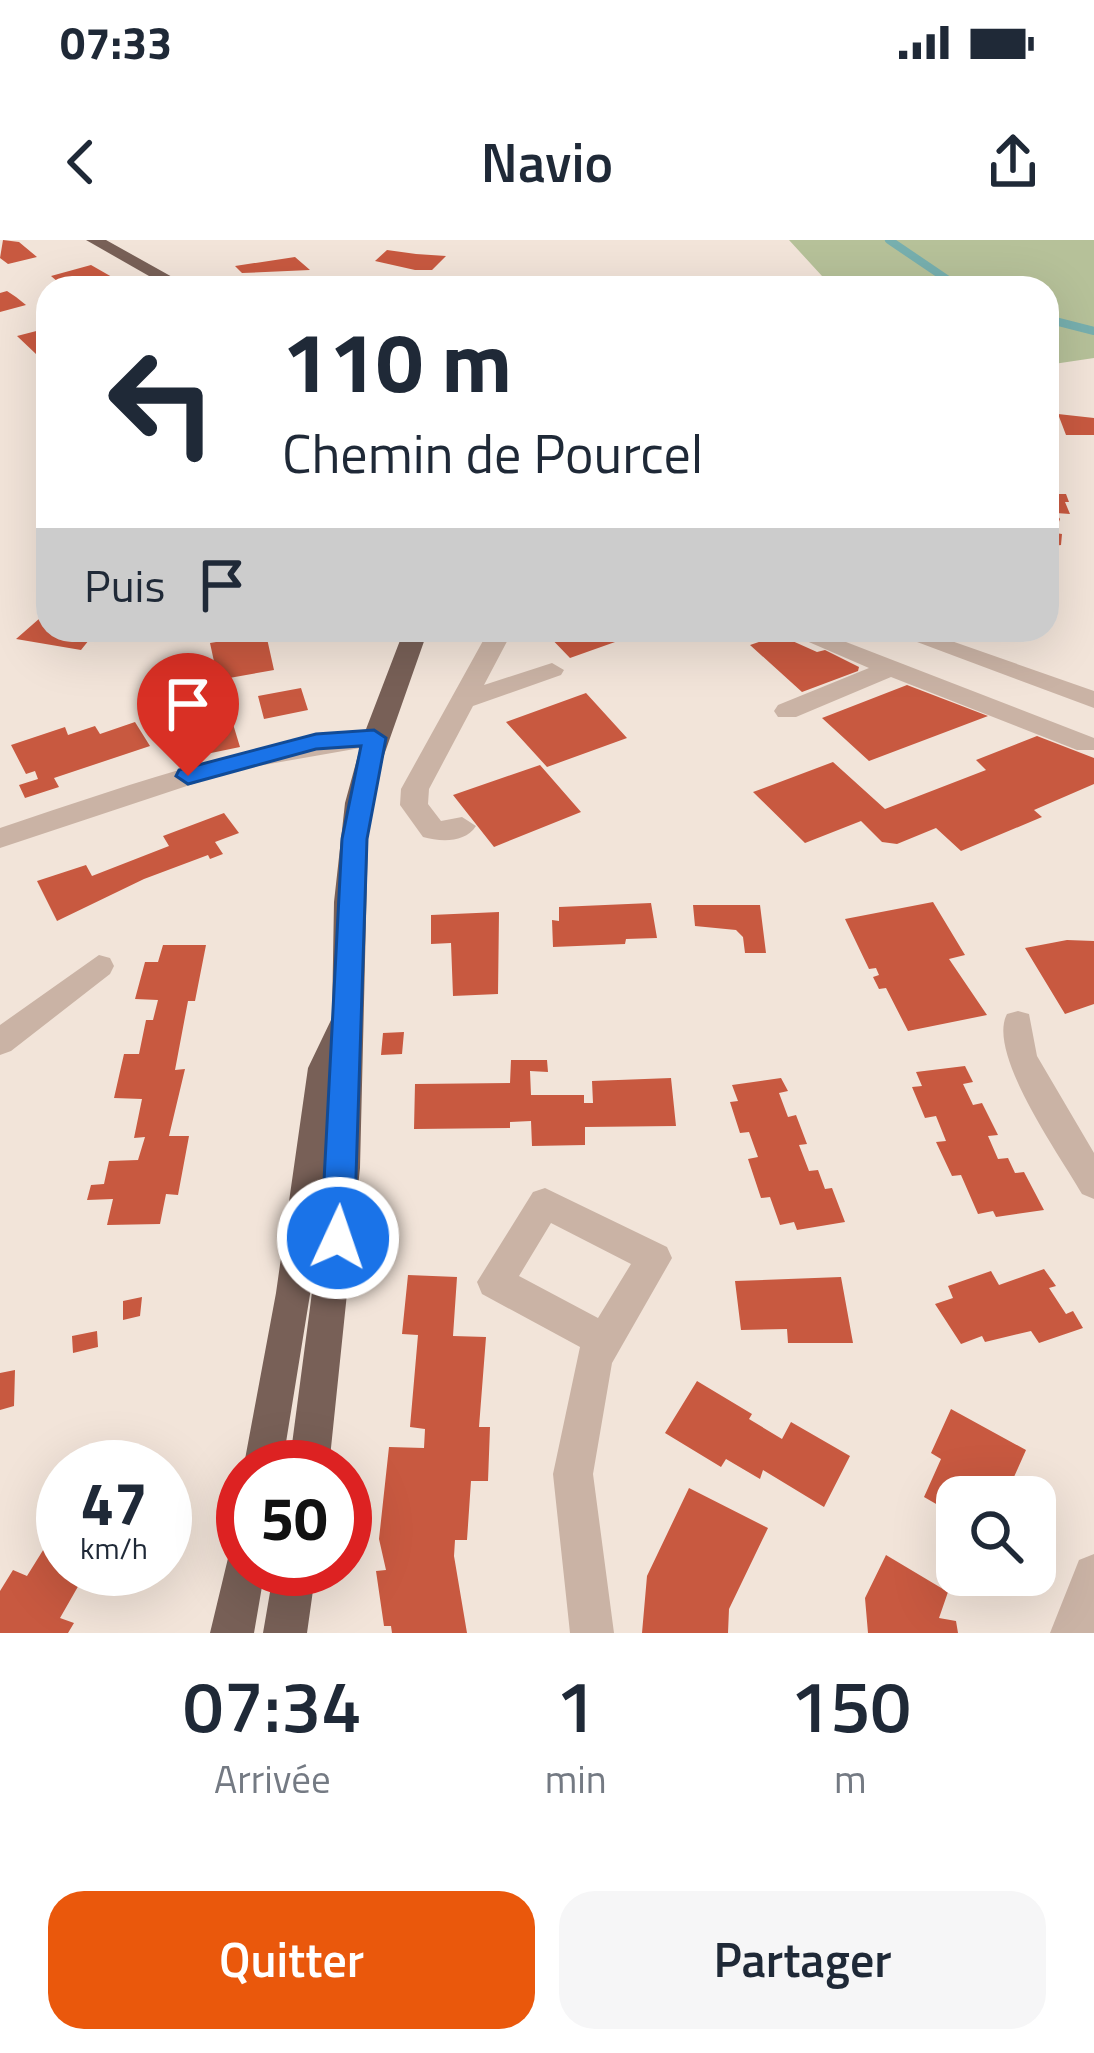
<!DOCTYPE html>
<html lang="fr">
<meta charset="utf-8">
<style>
:root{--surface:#fff;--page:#f6f6f7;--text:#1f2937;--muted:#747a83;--accent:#ea580c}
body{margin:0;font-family:"Titillium Web",sans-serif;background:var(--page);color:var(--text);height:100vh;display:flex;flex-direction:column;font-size:45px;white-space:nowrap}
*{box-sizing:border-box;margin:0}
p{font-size:39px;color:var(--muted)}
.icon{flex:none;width:66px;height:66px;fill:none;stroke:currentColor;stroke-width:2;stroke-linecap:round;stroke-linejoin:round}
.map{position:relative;height:1393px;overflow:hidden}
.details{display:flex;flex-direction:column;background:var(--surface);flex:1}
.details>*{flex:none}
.banner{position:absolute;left:36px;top:36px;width:1023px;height:366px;border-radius:36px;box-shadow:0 12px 48px #0002;background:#fff;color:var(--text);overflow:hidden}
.buttons{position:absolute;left:936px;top:1236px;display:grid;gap:24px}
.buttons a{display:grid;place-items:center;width:120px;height:120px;border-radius:24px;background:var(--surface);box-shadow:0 12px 48px #0002;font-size:60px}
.speed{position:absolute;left:36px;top:1200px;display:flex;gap:24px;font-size:60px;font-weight:700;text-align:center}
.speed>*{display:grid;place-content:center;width:156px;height:156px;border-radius:50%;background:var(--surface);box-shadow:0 12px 48px #0002;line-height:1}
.speed small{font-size:30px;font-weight:400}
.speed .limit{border:18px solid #d22;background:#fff;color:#111}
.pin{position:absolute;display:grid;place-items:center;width:102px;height:102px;color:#fff;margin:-123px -51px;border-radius:50% 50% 50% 0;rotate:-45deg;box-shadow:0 0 12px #0007}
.pin .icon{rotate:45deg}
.me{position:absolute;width:132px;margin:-66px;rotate:3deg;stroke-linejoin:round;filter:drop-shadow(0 0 9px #0008)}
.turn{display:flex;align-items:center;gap:42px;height:252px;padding:0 48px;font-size:54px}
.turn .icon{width:156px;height:156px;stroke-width:2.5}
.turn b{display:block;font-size:84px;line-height:102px}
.then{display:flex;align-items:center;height:114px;padding:0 48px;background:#0003;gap:24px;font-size:45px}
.eta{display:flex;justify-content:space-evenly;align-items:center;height:204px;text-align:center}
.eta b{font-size:72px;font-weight:600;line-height:84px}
.button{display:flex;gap:24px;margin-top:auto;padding:24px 48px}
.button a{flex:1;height:138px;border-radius:36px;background:var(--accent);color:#fff;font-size:48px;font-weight:600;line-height:138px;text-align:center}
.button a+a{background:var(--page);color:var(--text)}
.status{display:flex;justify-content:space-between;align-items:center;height:84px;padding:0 60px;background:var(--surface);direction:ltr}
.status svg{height:33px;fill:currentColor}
header{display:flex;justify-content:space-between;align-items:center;height:156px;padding:0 48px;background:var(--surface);font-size:54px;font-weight:600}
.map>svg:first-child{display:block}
</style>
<div class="status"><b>07:33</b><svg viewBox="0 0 49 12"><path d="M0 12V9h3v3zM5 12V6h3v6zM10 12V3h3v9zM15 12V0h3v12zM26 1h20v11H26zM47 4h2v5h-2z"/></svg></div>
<header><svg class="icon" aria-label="back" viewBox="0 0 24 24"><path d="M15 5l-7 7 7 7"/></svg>Navio<svg class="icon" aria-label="share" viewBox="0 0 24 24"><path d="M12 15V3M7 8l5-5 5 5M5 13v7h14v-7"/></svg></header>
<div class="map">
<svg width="1094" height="1393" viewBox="0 0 1094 1393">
<rect width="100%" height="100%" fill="#f2e4d9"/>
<path fill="#b6c199" d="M 789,0 L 1094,0 L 1094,118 L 1047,125 L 1047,48 L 833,48 Z"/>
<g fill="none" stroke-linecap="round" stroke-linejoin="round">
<path stroke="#77afae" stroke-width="8" d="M 889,0 L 960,48
M 1047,79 L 1094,91"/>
</g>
<path fill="#c85940" d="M 3,0 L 19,2 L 37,17 L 8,24 L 0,18 Z
M 387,10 L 416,14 L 446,16 L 432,30 L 415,30 L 375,21 Z
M 295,17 L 310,30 L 242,33 L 235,26 Z
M 91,25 L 126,45 L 64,47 L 51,36 Z
M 7,51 L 16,57 L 26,65 L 0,72 L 0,53 Z
M 48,88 L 48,111 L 36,114 L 17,96 Z
M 1058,174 L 1094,178 L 1094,195 L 1066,195 Z
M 1047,254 L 1066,254 L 1069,262 L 1065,262 L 1070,274 L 1056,273 L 1060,279 L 1055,293 L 1062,294 L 1061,305 L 1053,306 L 1058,307 L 1055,331 L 1047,330 Z
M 48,371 L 48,390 L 97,390 L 81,410 L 16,399 Z
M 543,390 L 646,390 L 646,391 L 570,418 Z
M 266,394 L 274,430 L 218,440 L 210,403 Z
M 779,395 L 817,412 L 825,410 L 859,427 L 858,431 L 802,452 L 750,405 Z
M 907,445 L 988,476 L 869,521 L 822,478 Z
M 301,448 L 308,470 L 264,479 L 258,456 Z
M 586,453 L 627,498 L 547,527 L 506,482 Z
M 221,472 L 224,485 L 233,484 L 240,507 L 211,513 L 202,476 Z
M 135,482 L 150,506 L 54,538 L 59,547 L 25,558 L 19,545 L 38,539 L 35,531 L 26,534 L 11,505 L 65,487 L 68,495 L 95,486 L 100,494 Z
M 1037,496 L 1094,518 L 1094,544 L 1034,570 L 1042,577 L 961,611 L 936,588 L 897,604 L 882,602 L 861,581 L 805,603 L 753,552 L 833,522 L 885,569 L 986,530 L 976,520 Z
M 540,525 L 581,572 L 494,607 L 453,555 Z
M 224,573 L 239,593 L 215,602 L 223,614 L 210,619 L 208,615 L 144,639 L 57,681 L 37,641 L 86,625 L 92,636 L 169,606 L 163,596 Z
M 933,662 L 965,715 L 949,719 L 987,775 L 908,791 L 886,748 L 879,749 L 873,737 L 879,735 L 876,728 L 869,729 L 845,679 Z
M 651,663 L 657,698 L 626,699 L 625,704 L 553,707 L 552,680 L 559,681 L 559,667 Z
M 693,665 L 760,665 L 766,713 L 745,713 L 743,697 L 736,690 L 695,686 Z
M 499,672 L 498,754 L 453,756 L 451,703 L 431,704 L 431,675 Z
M 1067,700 L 1094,701 L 1094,764 L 1065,774 L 1025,708 Z
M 163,705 L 206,705 L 195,761 L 188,761 L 175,830 L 185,829 L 169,896 L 189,896 L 178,955 L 166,954 L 160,984 L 107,985 L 113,959 L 87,960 L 91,945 L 104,944 L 109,921 L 138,920 L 145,897 L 134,898 L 142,859 L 114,858 L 124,814 L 139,814 L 146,780 L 153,780 L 158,760 L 135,759 L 145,722 L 158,722 Z
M 404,792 L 402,814 L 381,815 L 383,793 Z
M 511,820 L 547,820 L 548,832 L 530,831 L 531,855 L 584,855 L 584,863 L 593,863 L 592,841 L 671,838 L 676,886 L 585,887 L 585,905 L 532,906 L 531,881 L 510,882 L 510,888 L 414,889 L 415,844 L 510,843 Z
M 965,826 L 973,842 L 963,844 L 973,865 L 982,863 L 998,895 L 988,896 L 998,919 L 1008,918 L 1015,933 L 1024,932 L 1044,970 L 996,977 L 993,971 L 978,974 L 961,935 L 952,936 L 936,902 L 946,901 L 936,876 L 925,878 L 912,847 L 922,846 L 916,832 Z
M 781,838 L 788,851 L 779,853 L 788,877 L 796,875 L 807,904 L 799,905 L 809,931 L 818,930 L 825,949 L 832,948 L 845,982 L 797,990 L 794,982 L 780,985 L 770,957 L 761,958 L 748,919 L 758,917 L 749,892 L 740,893 L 730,862 L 738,861 L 732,845 Z
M 1044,1029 L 1056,1046 L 1049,1048 L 1066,1074 L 1073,1071 L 1083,1088 L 1039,1103 L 1031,1091 L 985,1102 L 982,1096 L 961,1104 L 935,1064 L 953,1058 L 948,1046 L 991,1031 L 999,1045 Z
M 408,1035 L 457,1037 L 453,1096 L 486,1097 L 479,1187 L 490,1187 L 488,1241 L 471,1241 L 467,1300 L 455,1300 L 454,1316 L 467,1393 L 392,1393 L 391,1386 L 384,1386 L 376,1331 L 386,1330 L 379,1299 L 389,1207 L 424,1208 L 425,1189 L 410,1187 L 418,1095 L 402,1094 Z
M 841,1037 L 853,1103 L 788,1103 L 787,1089 L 741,1090 L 735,1041 Z
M 142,1057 L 140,1076 L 123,1080 L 123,1061 Z
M 97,1091 L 98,1107 L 73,1113 L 72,1096 Z
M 15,1130 L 14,1166 L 0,1170 L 0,1133 Z
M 697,1141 L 752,1174 L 749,1179 L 782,1199 L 791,1182 L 850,1216 L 824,1267 L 763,1230 L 760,1239 L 726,1219 L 721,1227 L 665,1193 Z
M 951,1169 L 1026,1210 L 1005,1257 L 957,1257 L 957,1276 L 924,1257 L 941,1219 L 931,1213 Z
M 689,1248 L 768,1288 L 729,1369 L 728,1393 L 642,1393 L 647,1336 Z
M 63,1278 L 63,1329 L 88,1329 L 60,1378 L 74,1383 L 68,1393 L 0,1393 L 0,1351 L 13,1330 L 27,1336 Z
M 886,1315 L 948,1352 L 939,1378 L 956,1381 L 958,1393 L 868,1393 L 865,1358 Z"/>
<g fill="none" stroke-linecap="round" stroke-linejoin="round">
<path fill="#cab3a5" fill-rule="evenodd" d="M 489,390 L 513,390 L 484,445 L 552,423 L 564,430 L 561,435 L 473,466 L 429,549 L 428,564 L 441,581 L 462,577 L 476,586 C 465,603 441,602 423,597 L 400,565 L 401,549 Z
M 781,390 L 815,390 L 1094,498 L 1094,510 L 1077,510 L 891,437 L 796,477 L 778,477 L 774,471 L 778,465 L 869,428 Z
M 885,390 L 920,390 L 1094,451 L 1094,468 Z
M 374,490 L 383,492 L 387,498 L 383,504 L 235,530 L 0,608 L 0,588 C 123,547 244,503 374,490 Z
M 99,715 L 110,718 L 114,726 L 110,734 L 11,811 L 0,815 L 0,785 Z
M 1018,771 L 1029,774 L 1037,816 L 1094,913 L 1094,959 L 1082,954 C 1061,917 986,813 1007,774 Z
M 545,948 L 667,1007 L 672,1018 L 612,1123 L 593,1234 L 614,1393 L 570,1393 L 553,1234 L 580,1107 L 482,1054 L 477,1042 L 533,952 ZM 551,983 L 631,1024 L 598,1078 L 519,1036 Z
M 1094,1314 L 1094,1393 L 1050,1393 L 1079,1320 Z"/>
<path fill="#786057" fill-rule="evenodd" d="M 86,0 L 106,0 L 192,48 L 170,48 Z
M 404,390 L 428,390 L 383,518 L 368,596 L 360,928 L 329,1227 L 289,1227 L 319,999 L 282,1227 L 243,1230 L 276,1053 L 308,828 L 332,778 L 334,662 L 345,563 L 363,497 Z
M 243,1308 L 243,1329 L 265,1329 L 254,1393 L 210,1393 L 229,1314 Z
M 274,1329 L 316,1329 L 307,1393 L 263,1393 Z"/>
</g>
<path fill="#1a73e8" stroke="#114b97" stroke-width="3" d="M 374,490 L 386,498 L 367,599 L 354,998 L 349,1009 L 338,1013 L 326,1009 L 321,998 L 342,599 L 361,506 L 316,509 L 188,544 L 176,536 L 179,530 L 316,494 Z"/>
</svg>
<div class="buttons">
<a><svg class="icon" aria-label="search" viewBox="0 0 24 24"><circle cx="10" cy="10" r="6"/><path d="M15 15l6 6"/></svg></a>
</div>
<div class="speed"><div>47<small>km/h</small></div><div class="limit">50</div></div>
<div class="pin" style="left:188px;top:536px;background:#d93025"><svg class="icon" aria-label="arrive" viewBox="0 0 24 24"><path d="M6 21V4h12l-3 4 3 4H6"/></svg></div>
<svg class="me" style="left:338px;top:998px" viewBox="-20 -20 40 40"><circle r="17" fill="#1a73e8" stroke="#fff" stroke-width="3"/><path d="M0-11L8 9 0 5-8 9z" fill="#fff"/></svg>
<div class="banner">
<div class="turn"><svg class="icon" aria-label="left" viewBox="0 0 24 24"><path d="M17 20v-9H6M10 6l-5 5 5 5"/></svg><div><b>110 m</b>Chemin de Pourcel</div></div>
<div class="then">Puis<svg class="icon" aria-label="arrive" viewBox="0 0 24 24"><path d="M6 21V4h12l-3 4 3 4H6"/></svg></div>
</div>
</div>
<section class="details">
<div class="eta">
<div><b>07:34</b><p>Arrivée</p></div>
<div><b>1</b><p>min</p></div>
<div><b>150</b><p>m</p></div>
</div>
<div class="button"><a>Quitter</a><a>Partager</a></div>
</section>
